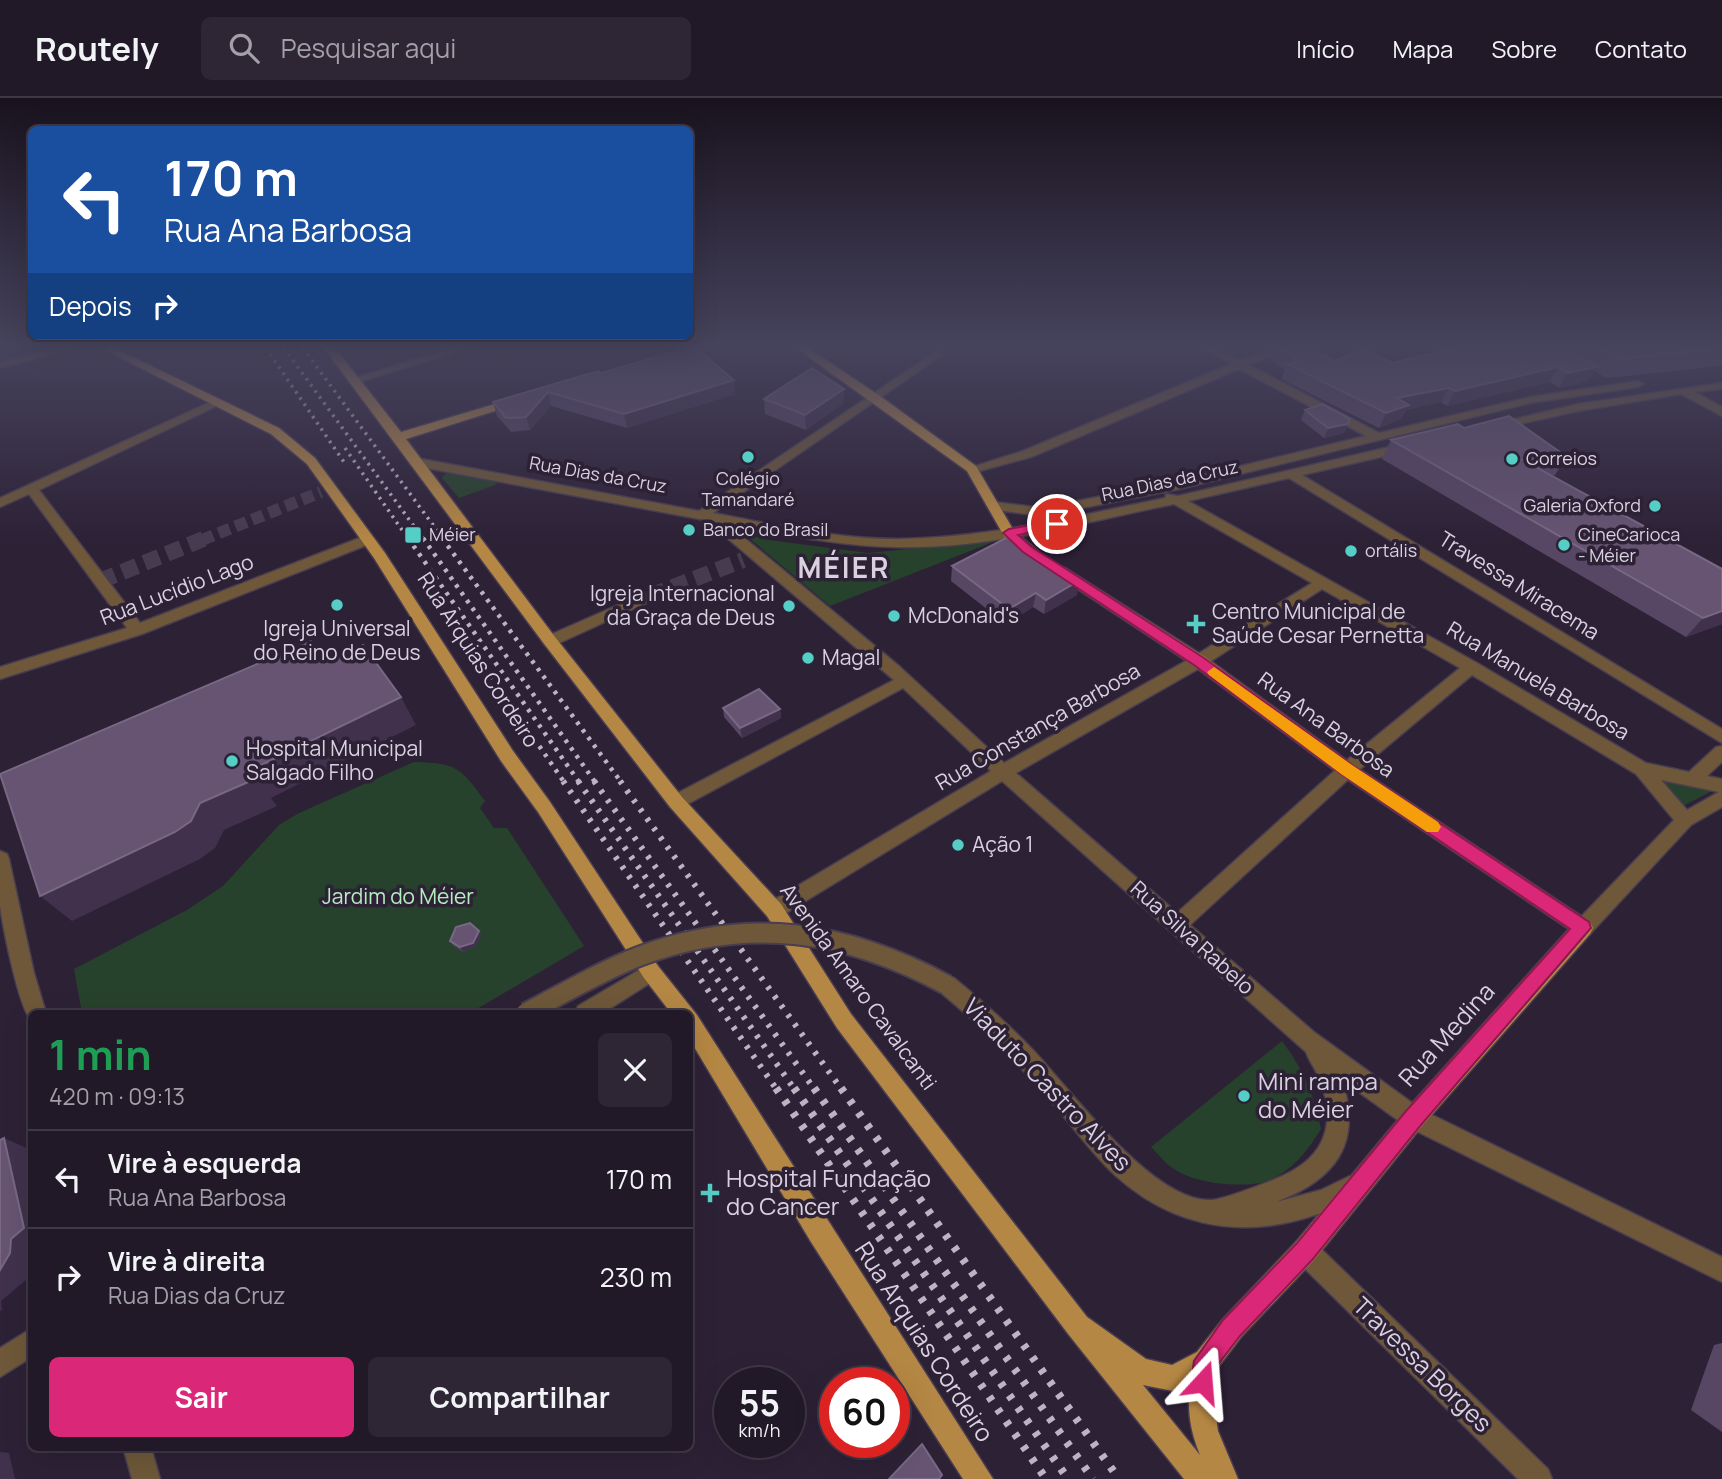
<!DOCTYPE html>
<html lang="pt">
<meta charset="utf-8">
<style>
:root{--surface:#221928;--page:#2e2634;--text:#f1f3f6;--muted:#a2a0a8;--line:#3f3845;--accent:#db2777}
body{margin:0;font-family:Manrope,sans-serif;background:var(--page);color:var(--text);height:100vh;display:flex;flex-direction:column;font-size:26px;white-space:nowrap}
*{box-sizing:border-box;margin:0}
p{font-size:23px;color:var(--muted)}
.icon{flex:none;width:38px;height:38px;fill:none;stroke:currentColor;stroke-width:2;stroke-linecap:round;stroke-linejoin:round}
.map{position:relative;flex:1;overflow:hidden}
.panel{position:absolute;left:28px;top:912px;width:665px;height:441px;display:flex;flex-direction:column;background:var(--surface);border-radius:10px;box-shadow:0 7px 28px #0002,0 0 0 2px var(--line)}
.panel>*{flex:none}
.top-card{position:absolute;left:28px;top:28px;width:665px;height:214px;border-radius:10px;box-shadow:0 7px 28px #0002,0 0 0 2px var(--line);background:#1a4fa0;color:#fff;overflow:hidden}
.speed{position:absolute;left:714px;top:1269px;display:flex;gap:14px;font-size:35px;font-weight:700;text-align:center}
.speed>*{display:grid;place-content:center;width:91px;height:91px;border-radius:50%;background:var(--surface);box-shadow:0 7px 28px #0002,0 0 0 2px var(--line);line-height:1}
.speed small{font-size:18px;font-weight:400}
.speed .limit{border:10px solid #d22;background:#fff;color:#111}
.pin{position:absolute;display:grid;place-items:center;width:60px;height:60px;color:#fff;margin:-30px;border:4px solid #fff;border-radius:50%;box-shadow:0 2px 7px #0007}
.me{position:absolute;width:77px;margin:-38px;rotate:19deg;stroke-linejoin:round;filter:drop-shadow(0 0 5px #0008)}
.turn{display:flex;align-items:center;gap:24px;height:147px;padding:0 21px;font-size:32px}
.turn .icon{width:91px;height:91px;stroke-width:2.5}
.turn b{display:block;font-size:49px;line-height:60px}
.then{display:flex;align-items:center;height:66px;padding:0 21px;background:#0003;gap:14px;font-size:26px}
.round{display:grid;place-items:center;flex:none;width:74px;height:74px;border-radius:10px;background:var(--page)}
.head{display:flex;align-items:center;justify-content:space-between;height:119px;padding:0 21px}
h1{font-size:42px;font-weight:700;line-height:52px;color:#1e9e55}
.primary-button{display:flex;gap:14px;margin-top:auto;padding:14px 21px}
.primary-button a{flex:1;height:80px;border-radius:10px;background:var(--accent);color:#fff;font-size:28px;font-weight:700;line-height:80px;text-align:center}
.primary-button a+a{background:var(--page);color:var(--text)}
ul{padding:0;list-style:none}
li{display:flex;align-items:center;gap:21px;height:98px;padding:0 21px;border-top:2px solid var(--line)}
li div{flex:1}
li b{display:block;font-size:26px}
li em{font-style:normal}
header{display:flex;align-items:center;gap:42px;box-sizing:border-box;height:98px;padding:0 35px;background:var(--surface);border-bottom:2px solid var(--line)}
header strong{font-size:33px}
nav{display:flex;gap:38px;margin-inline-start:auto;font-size:24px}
.search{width:490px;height:63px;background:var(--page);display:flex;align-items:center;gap:18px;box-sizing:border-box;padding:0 24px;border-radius:10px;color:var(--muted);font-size:26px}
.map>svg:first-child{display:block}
</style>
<header>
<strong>Routely</strong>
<div class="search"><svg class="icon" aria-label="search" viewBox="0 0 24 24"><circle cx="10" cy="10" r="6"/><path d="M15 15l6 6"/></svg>Pesquisar aqui</div>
<nav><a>Início</a><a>Mapa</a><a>Sobre</a><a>Contato</a></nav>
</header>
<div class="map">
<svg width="1722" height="1381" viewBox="0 0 1722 1381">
<rect width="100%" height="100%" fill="#2d2136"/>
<path fill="#27422c" d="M 446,375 L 452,375 L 499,383 L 495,387 L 459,400 L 442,380 Z
M 743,435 L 769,442 L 868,455 L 998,442 L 830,508 Z
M 414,664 C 457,665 460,669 485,703 L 480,710 L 494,730 L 507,730 L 584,848 L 470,915 L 82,915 L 74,871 L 187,812 L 223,788 L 279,727 L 299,715 Z
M 1659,680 L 1716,691 L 1683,708 Z
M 1282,943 C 1303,971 1314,996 1321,1031 C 1309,1050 1298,1066 1278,1078 C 1255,1093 1197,1087 1174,1071 C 1166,1066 1158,1056 1151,1049 Z"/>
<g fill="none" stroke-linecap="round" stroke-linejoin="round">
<path stroke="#473b50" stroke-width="12" stroke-dasharray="12 6" stroke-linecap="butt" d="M 202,442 L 321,394"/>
<path stroke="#473b50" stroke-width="16" stroke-dasharray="16 8" stroke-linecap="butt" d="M 100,483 L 206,440
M 650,498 L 743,462"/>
<defs>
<path id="minor" d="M 58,250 L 77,250 L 0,270 L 0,264 Z
M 452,250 L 469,250 L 359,284 L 349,282 Z
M 1203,250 L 1216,250 L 1240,262 L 1274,250 L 1291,250 L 1249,267 L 1379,335 L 1530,299 L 1638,283 L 1644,286 L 1638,289 L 1530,305 L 1179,391 L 1067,413 L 1034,417 L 989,411 L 987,408 L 994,404 L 1034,409 L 1067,405 L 1179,383 L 1366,338 L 1239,271 L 1031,359 L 972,375 L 966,371 L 1023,353 L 1231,266 Z
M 938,252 L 942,253 L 942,257 L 713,415 C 772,426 835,441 897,441 C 988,440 1077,418 1165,400 L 1166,396 L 1178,398 L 1407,345 L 1411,346 L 1411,352 L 1302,377 L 1722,631 L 1722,645 L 1289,380 L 1188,403 L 1477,565 L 1646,665 L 1689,674 L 1716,649 L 1722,648 L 1722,664 L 1707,678 L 1722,681 L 1722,709 L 1691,727 L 1590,836 L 1583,839 L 1576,836 L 1573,830 L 1576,824 L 1674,722 L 1636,676 L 1472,577 L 1353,677 L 1190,827 L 1314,934 L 1422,1012 L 1722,1159 L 1722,1184 L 1406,1028 L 1342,982 C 1363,1046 1335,1082 1276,1104 L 1321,1092 L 1350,1078 L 1358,1082 L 1362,1090 L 1358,1098 C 1277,1142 1188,1143 1116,1078 C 1090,1054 1070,1024 1046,998 C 1013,960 978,925 940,894 L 937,887 L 940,880 L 947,878 L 954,880 C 982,903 1008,926 1033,952 C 1070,991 1154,1106 1212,1102 C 1225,1101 1279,1081 1292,1073 C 1330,1052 1335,1017 1318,978 C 1315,970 1309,963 1306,954 L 1002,683 L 781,818 L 774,820 L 767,818 L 764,812 L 767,806 L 991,673 L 903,590 L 682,709 L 670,709 L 667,704 L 670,699 L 894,582 L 725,438 L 721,425 L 416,368 L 410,364 L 416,360 L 699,413 ZM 1174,406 L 1312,485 L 1193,559 L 1004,665 L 899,568 L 736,433 L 735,427 C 788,437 840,448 894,449 C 988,452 1083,424 1174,406 ZM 1322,491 L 1460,570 L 1341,667 L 1177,815 L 1016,675 L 1205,567 ZM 1661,682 L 1719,694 L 1687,712 Z
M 1722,285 L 1722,291 L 1695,294 L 1722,309 L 1722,318 L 1681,296 L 1578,313 L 1492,332 L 1486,328 L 1578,306 Z
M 217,301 L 223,304 L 221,306 L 39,392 L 140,525 L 362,439 L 372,439 L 372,445 L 142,536 L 0,581 L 0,569 L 127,530 L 29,396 L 0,409 L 0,400 Z
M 650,493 L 655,495 L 657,498 L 655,501 L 555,547 L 545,547 L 542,543 L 545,539 Z
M 0,753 L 7,756 L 9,761 L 34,875 L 46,915 L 32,915 L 32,923 C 19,912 3,829 0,808 C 0,790 0,771 0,753 Z
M 651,865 L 658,868 L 661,874 L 658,880 L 603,915 L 575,915 L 578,908 Z
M 1305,1141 L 1314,1144 L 1548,1371 L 1552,1381 L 1518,1381 L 1296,1162 L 1293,1153 L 1296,1144 Z
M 32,1230 L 32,1259 L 0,1279 L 0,1250 Z
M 123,1349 L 151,1349 L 160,1381 L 132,1381 Z"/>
<path id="major" d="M 101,250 L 114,250 L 279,330 L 315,360 L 385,455 L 513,653 L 550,704 L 658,868 L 697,917 L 993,1381 L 963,1381 L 811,1144 L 690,942 L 690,915 L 671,915 L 644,880 L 538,714 L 501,663 L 374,460 L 307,366 L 271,336 Z
M 324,250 L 335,250 L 401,334 L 512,301 L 520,301 L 520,305 L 406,341 L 555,539 L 682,699 L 781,806 L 851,916 L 1087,1219 L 1146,1261 L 1172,1267 L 1197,1254 L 1223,1221 L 1296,1144 L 1406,1012 L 1569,831 L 1341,677 L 1193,567 L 1055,476 L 1055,470 L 1065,470 L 1205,559 L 1353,667 L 1590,824 L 1593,830 L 1590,836 L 1422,1028 L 1314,1162 L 1241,1239 L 1219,1268 L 1214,1306 L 1218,1333 L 1238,1381 L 1184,1381 L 1069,1237 L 837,930 L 767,818 L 670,709 L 545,547 ZM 1190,1285 C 1187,1312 1190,1332 1200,1357 L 1143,1287 L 1173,1293 Z
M 796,250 L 808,250 L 880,298 L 976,368 L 1014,433 L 1038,453 L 1038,459 L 1028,459 L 1004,438 L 967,373 Z"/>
</defs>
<use href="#minor" stroke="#493d51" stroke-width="3"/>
<use href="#major" stroke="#493d51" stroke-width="3"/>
<use href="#minor" fill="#6e5839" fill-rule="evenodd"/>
<use href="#major" fill="#b58744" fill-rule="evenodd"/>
<path stroke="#bcb3c3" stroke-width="3.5" stroke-dasharray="2.5 5" stroke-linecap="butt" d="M 266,250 L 346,367
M 284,250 L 424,442
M 303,250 L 444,442
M 345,350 L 409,442"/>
<path stroke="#bcb3c3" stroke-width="4.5" stroke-dasharray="3.5 6" stroke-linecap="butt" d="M 408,440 L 579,684
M 423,440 L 595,684
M 442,440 L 621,684
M 453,523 L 564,684"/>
<path stroke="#bcb3c3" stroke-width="6" stroke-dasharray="3.5 8" stroke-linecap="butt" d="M 563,683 L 777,992
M 578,683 L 795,992
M 594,683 L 815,992
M 620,683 L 842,992"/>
<path stroke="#bcb3c3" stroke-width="8" stroke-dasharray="5 10" stroke-linecap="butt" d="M 776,990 L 1046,1381
M 794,990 L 1068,1381
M 814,990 L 1093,1381
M 841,990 L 1119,1381"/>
<defs>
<path id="minor-bridge" d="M 526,915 C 564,895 601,873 640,858 C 749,817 847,833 947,887"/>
</defs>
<use href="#minor-bridge" stroke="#493d51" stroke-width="23" stroke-linecap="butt"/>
<use href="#minor-bridge" stroke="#6e5839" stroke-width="19"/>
</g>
<path fill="#584665" d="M 1274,250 L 1308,250 L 1335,263 L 1392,265 L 1568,252 L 1569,250 L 1722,250 L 1722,268 L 1606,280 L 1595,273 L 1588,283 L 1559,290 L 1550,284 L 1447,308 L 1441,304 L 1406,312 L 1401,321 L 1379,330 L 1281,281 L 1285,272 L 1270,261 Z
M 601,275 L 735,296 L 627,330 L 551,308 L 530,332 L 511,334 L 497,318 L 493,304 Z
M 844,291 L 844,305 L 806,332 L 765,316 L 764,301 Z
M 1305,312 L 1346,331 L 1344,335 L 1324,340 L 1301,322 Z
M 1464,330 L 1567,359 L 1555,377 L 1552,378 L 1722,471 L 1722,526 L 1686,539 L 1382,361 L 1391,342 Z
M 952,468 L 1077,497 L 1044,516 L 1033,509 L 1006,526 L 951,483 Z
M 723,610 L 780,611 L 781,620 L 742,640 L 724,619 Z
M 479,833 L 481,837 L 475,849 L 463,854 L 453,847 L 450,843 Z
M 1722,1245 L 1722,1334 L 1691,1312 L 1714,1247 Z"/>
<path fill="#41314d" d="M 1558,269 L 1550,284 L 1447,308 L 1455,293 Z
M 1597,269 L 1588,283 L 1559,290 L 1567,275 Z
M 734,282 L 735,296 L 627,330 L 624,316 Z
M 1449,290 L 1441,304 L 1406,312 L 1401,321 L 1379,330 L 1386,315 L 1397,300 Z
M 844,291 L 844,305 L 806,332 L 805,317 Z
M 548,294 L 551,308 L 530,332 L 526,319 Z
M 1350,321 L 1344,335 L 1324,340 L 1328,330 Z
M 1080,482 L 1077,497 L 1044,516 L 1046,502 Z
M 1036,495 L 1033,509 L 1006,526 L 1009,511 Z
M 1722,513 L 1722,526 L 1686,539 L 1703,520 Z
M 401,599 L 416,627 L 271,700 L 277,708 L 224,732 L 215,750 L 200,761 L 72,823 L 40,798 L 200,705 L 249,673 Z
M 780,611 L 781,620 L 742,640 L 740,630 Z
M 479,833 L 481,837 L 475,849 L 463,854 L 460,849 Z
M 4,1040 L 29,1051 L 32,1063 L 32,1172 L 27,1181 L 1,1203 L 2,1212 L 0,1213 L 0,1172 Z
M 0,1354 L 9,1355 L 15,1381 L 0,1381 Z"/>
<path fill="#665472" stroke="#786884" stroke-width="2" d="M 688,250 L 696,250 L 734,282 L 624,316 L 548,294 L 526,319 L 506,320 L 493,304 L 598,273 L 601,275 Z
M 1280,250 L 1308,250 L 1335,263 L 1363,250 L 1392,265 L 1455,250 L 1565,250 L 1597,269 L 1567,275 L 1558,269 L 1455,293 L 1449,290 L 1397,300 L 1409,307 L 1386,315 L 1287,266 L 1300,264 Z
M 1598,250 L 1722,250 L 1722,251 L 1618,261 Z
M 812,270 L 844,291 L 805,317 L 764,301 Z
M 1322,306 L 1350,321 L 1348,326 L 1328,330 L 1305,312 Z
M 1509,318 L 1567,359 L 1523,362 L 1722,471 L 1722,513 L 1703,520 L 1391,342 L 1458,326 L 1464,330 Z
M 1006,440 L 1016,442 L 1080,482 L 1046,502 L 1036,495 L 1009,511 L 952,468 Z
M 311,543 L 326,563 L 363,547 L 401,599 L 249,673 L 255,681 L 200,705 L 191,723 L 175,734 L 40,798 L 0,676 Z
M 759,591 L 780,611 L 740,630 L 723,610 Z
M 470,825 L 479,833 L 473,845 L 460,849 L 450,843 L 456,829 Z
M 4,1040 L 24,1130 L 11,1141 L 10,1155 L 0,1172 L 0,1042 Z
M 922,1346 L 942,1377 L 939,1381 L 889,1381 Z"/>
<linearGradient id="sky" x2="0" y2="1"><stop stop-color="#19121e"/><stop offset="0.56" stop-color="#46435d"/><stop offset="1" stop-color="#46435d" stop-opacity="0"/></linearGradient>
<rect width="1722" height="443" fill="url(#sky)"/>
<path fill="#db2777" stroke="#8e194d" stroke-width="2" d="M 1057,422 L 1063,426 L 1061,428 L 1018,437 L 1032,449 L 1204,560 L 1352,667 L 1589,824 L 1591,830 L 1421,1027 L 1313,1161 L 1240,1238 L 1217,1268 L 1212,1293 L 1203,1297 L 1195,1293 L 1191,1284 L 1194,1263 L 1223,1222 L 1297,1145 L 1406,1013 L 1570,831 L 1341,676 L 1194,567 L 1023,454 L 1003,435 L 1009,431 Z"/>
<path fill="#f59e0b" d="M 1214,569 L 1352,667 L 1438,724 L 1441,729 L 1438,734 L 1427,734 L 1341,676 L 1209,577 L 1207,574 Z"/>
<g fill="#55cec6" stroke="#2d2136" stroke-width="2.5">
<circle cx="748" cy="359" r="7"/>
<circle cx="1512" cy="361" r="7"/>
<circle cx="1655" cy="408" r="7"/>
<circle cx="689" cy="432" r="7"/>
<rect x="404" y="428" width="18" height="18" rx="3.5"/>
<circle cx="1564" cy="447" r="7"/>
<circle cx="1351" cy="453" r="7"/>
<circle cx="337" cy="507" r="7"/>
<circle cx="789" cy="508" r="7"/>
<circle cx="894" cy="518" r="7"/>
<path d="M1192.5 515.5h7v7h7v7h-7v7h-7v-7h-7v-7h7z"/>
<circle cx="808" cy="560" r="7"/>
<circle cx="232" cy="663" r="7"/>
<circle cx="958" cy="747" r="7"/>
<circle cx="1244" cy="998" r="7"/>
<path d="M706.5 1084.5h7v7h7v7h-7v7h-7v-7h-7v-7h7z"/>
</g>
<g text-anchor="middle" stroke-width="7" stroke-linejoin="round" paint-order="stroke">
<g font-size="18" fill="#d9d1e0" stroke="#2d2136" text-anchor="start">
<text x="1526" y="367">Correios</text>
<text x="748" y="387" text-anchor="middle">Colégio<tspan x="748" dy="21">Tamandaré</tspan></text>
<text x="1641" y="414" text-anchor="end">Galeria Oxford</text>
<text x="703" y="438">Banco do Brasil</text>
<text x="429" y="443">Méier</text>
<text x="1578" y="443">CineCarioca<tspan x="1578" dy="21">- Méier</tspan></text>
<text x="1365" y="459">ortális</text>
</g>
<g font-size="18" fill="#d9d1e0" stroke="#2d2136">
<text transform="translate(598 377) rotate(10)" y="6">Rua Dias da Cruz</text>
<text transform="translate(1170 383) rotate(-12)" y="6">Rua Dias da Cruz</text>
</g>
<g font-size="21" fill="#d9d1e0" stroke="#2d2136">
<text transform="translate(1519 488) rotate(32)" y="7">Travessa Miracema</text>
<text transform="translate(177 492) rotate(-21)" y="7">Rua Lucídio Lago</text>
<text transform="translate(478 562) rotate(57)" y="7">Rua Arquias Cordeiro</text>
<text transform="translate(1538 583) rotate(31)" y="7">Rua Manuela Barbosa</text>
<text transform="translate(1326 627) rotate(36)" y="7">Rua Ana Barbosa</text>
<text transform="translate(1038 629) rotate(-30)" y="7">Rua Constança Barbosa</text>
<text transform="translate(1192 840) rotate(42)" y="7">Rua Silva Rabelo</text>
<text transform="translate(858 889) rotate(54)" y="7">Avenida Amaro Cavalcanti</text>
</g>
<g font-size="21" fill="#d9d1e0" stroke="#2d2136" text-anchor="start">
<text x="775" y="503" text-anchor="end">Igreja Internacional<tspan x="775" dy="24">da Graça de Deus</tspan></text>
<text x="1212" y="521">Centro Municipal de<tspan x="1212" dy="24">Saúde Cesar Pernetta</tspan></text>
<text x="908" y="525">McDonald's</text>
<text x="337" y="538" text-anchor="middle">Igreja Universal<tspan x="337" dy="24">do Reino de Deus</tspan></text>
<text x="822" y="567">Magal</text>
<text x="246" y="658">Hospital Municipal<tspan x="246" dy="24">Salgado Filho</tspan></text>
<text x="972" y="754">Ação 1</text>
</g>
<g font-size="21" fill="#b3eebd" stroke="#2d2136">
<text x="398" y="806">Jardim do Méier</text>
</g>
<g font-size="24" fill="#d9d1e0" stroke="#2d2136">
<text transform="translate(1447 937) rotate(-48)" y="8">Rua Medina</text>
<text transform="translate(1047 987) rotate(46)" y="8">Viaduto Castro Alves</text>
<text transform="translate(924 1244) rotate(57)" y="8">Rua Arquias Cordeiro</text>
<text transform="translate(1422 1267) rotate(44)" y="8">Travessa Borges</text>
</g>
<g font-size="24" fill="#d9d1e0" stroke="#2d2136" text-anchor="start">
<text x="1258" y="992">Mini rampa<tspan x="1258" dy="28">do Méier</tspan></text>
<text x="726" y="1089">Hospital Fundação<tspan x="726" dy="28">do Cancer</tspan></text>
</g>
<g font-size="28" font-weight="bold" letter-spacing="2" fill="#d9d1e0" stroke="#2d2136">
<text x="844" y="480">MÉIER</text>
</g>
</g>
</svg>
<div class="speed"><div>55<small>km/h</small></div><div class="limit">60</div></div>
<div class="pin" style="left:1057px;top:426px;background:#d93025"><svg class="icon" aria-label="arrive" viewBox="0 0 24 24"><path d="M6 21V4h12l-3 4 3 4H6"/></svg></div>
<svg class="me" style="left:1203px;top:1284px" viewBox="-20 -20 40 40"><path d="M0-17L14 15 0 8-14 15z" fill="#db2777" stroke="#fff" stroke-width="4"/></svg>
<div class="top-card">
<div class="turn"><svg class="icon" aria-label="left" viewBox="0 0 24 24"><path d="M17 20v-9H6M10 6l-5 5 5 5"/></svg><div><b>170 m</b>Rua Ana Barbosa</div></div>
<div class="then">Depois<svg class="icon" aria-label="right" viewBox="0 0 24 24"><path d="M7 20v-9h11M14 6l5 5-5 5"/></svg></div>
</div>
<section class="panel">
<div class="head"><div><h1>1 min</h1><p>420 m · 09:13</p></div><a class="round"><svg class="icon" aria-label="close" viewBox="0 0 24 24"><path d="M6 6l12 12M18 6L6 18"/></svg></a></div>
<ul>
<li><svg class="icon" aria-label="left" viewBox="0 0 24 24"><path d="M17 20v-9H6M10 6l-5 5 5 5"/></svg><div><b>Vire à esquerda</b><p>Rua Ana Barbosa</p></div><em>170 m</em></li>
<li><svg class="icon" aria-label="right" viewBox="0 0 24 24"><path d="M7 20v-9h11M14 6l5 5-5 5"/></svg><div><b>Vire à direita</b><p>Rua Dias da Cruz</p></div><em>230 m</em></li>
</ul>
<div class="primary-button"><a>Sair</a><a>Compartilhar</a></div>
</section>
</div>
